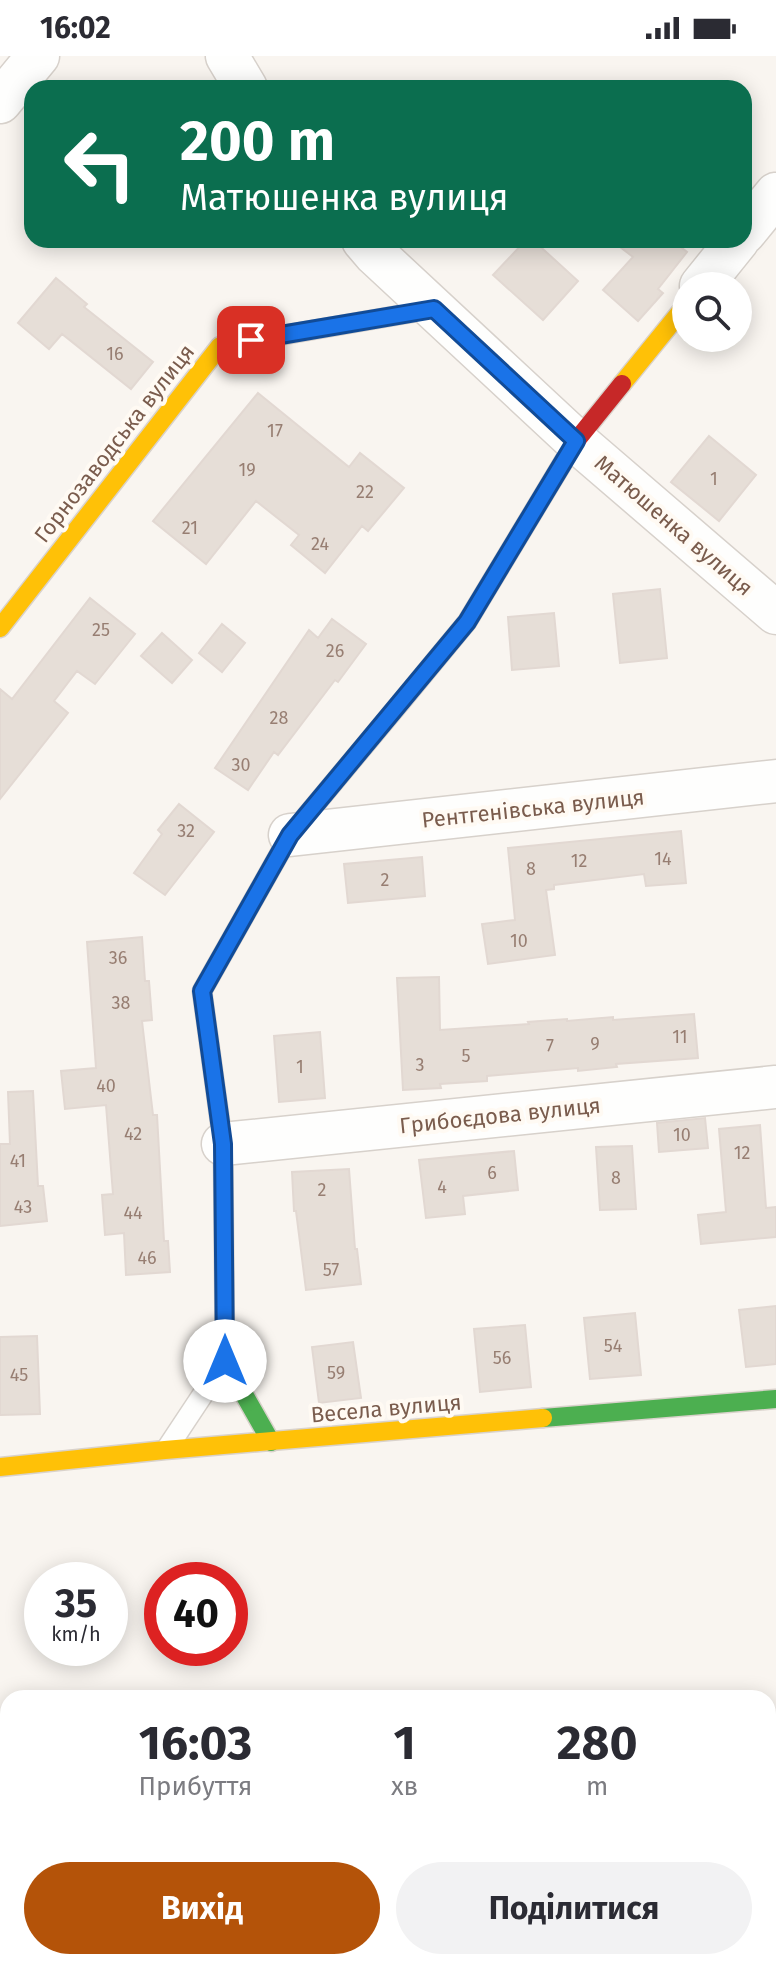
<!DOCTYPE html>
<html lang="uk">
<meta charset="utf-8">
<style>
:root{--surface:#fff;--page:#f2f2f3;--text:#2b2b33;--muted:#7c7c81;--accent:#b45309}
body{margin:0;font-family:"Fira Sans",sans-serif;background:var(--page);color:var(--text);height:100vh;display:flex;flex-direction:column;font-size:30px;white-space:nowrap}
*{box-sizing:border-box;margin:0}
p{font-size:26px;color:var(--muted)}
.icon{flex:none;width:44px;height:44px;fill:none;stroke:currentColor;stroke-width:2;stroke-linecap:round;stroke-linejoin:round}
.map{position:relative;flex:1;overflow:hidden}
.details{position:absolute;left:0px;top:1634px;width:776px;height:280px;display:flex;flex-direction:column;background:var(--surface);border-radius:24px 24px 0 0;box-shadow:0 4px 20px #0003}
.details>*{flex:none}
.hud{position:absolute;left:24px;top:24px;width:728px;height:168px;border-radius:24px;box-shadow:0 4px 20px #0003;background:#0b6e4f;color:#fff;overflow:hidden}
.tools{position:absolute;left:672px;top:216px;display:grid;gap:16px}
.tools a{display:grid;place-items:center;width:80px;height:80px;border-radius:50%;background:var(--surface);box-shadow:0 4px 20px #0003;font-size:40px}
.speed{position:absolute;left:24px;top:1506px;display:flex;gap:16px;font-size:40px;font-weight:700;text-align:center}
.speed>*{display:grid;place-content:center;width:104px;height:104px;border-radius:50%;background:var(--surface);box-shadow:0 4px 20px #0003;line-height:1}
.speed small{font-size:20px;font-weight:400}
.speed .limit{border:12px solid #d22;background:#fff;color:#111}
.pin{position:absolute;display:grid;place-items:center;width:68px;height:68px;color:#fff;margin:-34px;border-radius:16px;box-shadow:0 4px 12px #0006}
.me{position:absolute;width:88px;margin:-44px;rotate:0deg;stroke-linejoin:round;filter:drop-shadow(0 0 6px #0008)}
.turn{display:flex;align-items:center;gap:28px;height:168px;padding:0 24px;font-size:36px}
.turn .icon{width:104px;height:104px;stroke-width:2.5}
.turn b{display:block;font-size:56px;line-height:68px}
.eta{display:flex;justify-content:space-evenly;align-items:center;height:136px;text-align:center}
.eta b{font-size:48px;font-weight:700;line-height:56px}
.button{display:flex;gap:16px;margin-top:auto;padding:16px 24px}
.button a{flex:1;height:92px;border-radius:48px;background:var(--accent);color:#fff;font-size:32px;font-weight:700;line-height:92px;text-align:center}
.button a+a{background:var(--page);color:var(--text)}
.status{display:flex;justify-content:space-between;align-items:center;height:56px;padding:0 40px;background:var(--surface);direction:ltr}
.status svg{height:22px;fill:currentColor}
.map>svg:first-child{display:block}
</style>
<div class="status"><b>16:02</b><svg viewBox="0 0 49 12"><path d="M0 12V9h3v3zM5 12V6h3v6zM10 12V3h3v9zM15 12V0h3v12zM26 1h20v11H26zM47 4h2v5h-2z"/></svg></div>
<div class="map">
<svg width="776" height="1914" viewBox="0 0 776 1914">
<rect width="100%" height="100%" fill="#f9f5f0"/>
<path fill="#e6ded7" stroke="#e2d8d2" stroke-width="2" d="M 526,184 L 533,184 L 578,225 L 543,264 L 493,219 Z
M 611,184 L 672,184 L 687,196 L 658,233 L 663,237 L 638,265 L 603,234 L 633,201 Z
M 56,222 L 87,248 L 84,251 L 153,306 L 131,333 L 62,278 L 49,293 L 18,267 Z
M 258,337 L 349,411 L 360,397 L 404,432 L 368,475 L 362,470 L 325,517 L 291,489 L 299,479 L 256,445 L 206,508 L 153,465 Z
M 709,380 L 756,419 L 719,465 L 671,426 Z
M 660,533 L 667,602 L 620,607 L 613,538 Z
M 90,542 L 135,578 L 95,628 L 77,615 L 54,645 L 68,657 L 0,743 L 0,633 L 12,643 Z
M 554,557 L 559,610 L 512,614 L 508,561 Z
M 332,563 L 366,588 L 338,626 L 335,624 L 278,699 L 274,696 L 248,734 L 215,712 L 309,574 L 318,582 Z
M 222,568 L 245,587 L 222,616 L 199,597 Z
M 162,577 L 192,604 L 172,627 L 141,600 Z
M 179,748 L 214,776 L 165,839 L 134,817 L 162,778 L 158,774 Z
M 681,775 L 686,827 L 646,830 L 644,818 L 554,829 L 554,833 L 546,834 L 555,899 L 488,908 L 482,868 L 515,864 L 508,792 Z
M 422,801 L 425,840 L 348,847 L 344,808 Z
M 142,881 L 145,925 L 149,925 L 152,964 L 142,965 L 153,1059 L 157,1059 L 164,1185 L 168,1185 L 170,1216 L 126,1219 L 124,1177 L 105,1179 L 102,1139 L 113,1138 L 106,1049 L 65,1053 L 61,1015 L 96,1012 L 87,886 Z
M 439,921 L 440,974 L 529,968 L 528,966 L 567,963 L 567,965 L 613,961 L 613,964 L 694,958 L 698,1002 L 616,1008 L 617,1011 L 578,1015 L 578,1012 L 487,1020 L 487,1025 L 440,1028 L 441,1032 L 403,1034 L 397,922 Z
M 320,976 L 325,1042 L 279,1046 L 274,980 Z
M 33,1035 L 38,1130 L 43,1130 L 47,1165 L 0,1170 L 0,1088 L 10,1088 L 8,1036 Z
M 705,1062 L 708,1092 L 659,1096 L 657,1067 Z
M 760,1069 L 766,1152 L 776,1151 L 776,1181 L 701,1188 L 698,1159 L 726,1156 L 719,1073 Z
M 632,1090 L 636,1153 L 600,1154 L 596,1091 Z
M 514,1095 L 518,1134 L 463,1140 L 465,1158 L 426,1162 L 419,1104 Z
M 349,1113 L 355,1193 L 357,1193 L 361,1228 L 306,1234 L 296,1155 L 294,1155 L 292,1116 Z
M 776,1250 L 776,1308 L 746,1311 L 739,1254 Z
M 635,1257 L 641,1319 L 590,1323 L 584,1262 Z
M 525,1269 L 531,1331 L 480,1336 L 474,1273 Z
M 37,1280 L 40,1358 L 0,1359 L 0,1281 Z
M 353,1286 L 361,1342 L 319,1347 L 312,1291 Z"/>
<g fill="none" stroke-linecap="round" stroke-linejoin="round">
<defs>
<path id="lane" d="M 168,1391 L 225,1305"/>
<path id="street" d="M 227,0 L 246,32
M 0,46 L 38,0
M 744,177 L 776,138
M 363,184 L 375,198 L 576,385 L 776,557
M 701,230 L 738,184
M 290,779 L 776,725
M 223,1088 L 776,1031
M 0,1848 L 8,1855
M 71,1906 L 81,1914"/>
<path id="fast" d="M 543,1362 L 776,1343
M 271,1386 L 225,1305 L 223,1088 L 202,935 L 290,779 L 401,646"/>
<path id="slow" d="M 622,328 L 686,249
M 0,572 L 220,290 L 434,253
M 0,1411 L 165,1394 L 543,1362"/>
<path id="jam" d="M 401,646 L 467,566 L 576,385 L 622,328"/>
</defs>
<use href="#lane" stroke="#d7d1cb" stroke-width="23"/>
<use href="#street" stroke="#d7d1cb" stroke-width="45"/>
<use href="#fast" stroke="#d9d2cb" stroke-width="21"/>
<use href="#slow" stroke="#d9d2cb" stroke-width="21"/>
<use href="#jam" stroke="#d9d2cb" stroke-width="21"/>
<use href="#lane" stroke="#fefefd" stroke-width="20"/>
<use href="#street" stroke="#fefefd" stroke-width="42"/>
<use href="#fast" stroke="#4caf50" stroke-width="18"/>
<use href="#slow" stroke="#ffc107" stroke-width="18"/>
<use href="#jam" stroke="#c62828" stroke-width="18"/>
</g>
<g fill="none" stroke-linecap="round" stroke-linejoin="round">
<defs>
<path id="route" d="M 225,1305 L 223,1088 L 202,935 L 290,779 L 467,566 L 576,385 L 434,253 L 251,284"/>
</defs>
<use href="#route" stroke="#114b97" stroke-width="20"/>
<use href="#route" stroke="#1a73e8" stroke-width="14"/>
</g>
<g text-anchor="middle" stroke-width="8" stroke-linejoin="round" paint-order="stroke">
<g font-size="18" fill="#977e72">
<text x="115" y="304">16</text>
<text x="275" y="381">17</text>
<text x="247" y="420">19</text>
<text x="714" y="429">1</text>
<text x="365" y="442">22</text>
<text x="190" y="478">21</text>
<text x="320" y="494">24</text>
<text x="101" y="580">25</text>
<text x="335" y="601">26</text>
<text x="279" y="668">28</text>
<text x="241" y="715">30</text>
<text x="186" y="781">32</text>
<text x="663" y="809">14</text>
<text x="579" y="811">12</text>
<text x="531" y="819">8</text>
<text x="385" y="830">2</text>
<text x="519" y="891">10</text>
<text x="118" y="908">36</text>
<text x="121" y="953">38</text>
<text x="680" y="987">11</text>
<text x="595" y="994">9</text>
<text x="550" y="996">7</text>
<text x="466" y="1006">5</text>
<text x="420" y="1015">3</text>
<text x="300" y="1017">1</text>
<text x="106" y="1036">40</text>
<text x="133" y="1084">42</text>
<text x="682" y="1085">10</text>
<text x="742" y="1103">12</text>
<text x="18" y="1111">41</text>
<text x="492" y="1123">6</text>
<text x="616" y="1128">8</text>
<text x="442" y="1137">4</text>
<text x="322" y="1140">2</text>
<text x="23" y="1157">43</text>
<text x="133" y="1163">44</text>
<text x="147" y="1208">46</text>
<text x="331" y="1220">57</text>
<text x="613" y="1296">54</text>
<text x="502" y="1308">56</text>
<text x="336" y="1323">59</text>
<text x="19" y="1325">45</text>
</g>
<g font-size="22" fill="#7a5c4d" stroke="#fffaf3">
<text transform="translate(114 387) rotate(-52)" y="8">Горнозаводська вулиця</text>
<text transform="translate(674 469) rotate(41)" y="8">Матюшенка вулиця</text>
<text transform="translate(533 752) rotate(-6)" y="8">Рентгенівська вулиця</text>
<text transform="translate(500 1059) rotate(-6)" y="8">Грибоєдова вулиця</text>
<text transform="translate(386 1352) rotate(-5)" y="8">Весела вулиця</text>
</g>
</g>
</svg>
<div class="tools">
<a><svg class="icon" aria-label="search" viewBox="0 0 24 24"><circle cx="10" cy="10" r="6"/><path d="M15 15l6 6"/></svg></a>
</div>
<div class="speed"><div>35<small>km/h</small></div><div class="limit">40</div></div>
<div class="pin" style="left:251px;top:284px;background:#d93025"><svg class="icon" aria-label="arrive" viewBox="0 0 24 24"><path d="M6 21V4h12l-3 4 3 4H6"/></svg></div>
<svg class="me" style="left:225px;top:1305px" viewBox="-20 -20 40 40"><circle r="19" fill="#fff"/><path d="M0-13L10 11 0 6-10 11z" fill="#1a73e8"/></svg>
<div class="hud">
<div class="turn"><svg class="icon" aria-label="left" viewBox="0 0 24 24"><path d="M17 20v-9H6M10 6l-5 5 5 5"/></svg><div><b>200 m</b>Матюшенка вулиця</div></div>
</div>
<section class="details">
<div class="eta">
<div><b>16:03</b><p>Прибуття</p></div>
<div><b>1</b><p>хв</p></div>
<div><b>280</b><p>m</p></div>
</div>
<div class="button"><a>Вихід</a><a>Поділитися</a></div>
</section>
</div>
